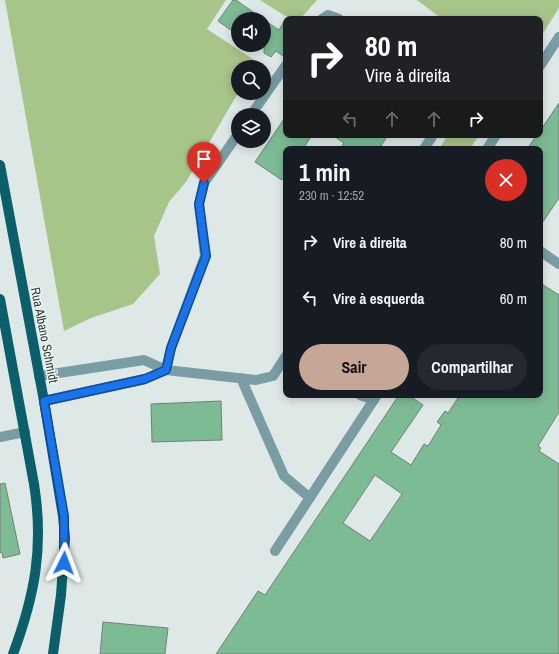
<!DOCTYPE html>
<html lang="pt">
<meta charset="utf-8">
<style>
:root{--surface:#171b24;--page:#242831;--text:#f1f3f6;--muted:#9ea1a6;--accent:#c6a797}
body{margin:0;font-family:"Archivo Narrow",sans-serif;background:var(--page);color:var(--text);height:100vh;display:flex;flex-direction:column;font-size:15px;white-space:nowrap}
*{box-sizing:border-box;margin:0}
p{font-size:13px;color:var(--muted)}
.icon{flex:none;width:22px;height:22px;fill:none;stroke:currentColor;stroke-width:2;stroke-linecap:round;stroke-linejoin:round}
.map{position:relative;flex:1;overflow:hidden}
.details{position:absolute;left:283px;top:146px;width:260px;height:252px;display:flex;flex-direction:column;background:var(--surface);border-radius:8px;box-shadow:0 2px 10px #0003}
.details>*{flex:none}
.top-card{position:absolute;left:283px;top:16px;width:260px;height:122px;border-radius:8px;box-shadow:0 2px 10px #0003;background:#202124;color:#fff;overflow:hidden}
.controls{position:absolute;left:231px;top:12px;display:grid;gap:8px}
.controls a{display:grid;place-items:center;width:40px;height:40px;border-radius:50%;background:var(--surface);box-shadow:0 2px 10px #0003;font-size:20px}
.pin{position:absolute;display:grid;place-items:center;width:34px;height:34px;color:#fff;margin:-41px -17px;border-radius:50% 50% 50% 0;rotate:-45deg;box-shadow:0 0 4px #0007}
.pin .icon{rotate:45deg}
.me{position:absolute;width:44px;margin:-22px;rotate:3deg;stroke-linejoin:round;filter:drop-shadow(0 0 3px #0008)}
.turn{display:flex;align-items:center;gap:14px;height:84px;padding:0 16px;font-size:18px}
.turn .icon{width:52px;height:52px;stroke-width:2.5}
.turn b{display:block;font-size:28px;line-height:34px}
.lanes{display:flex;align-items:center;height:38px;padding:0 16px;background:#0003;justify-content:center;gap:20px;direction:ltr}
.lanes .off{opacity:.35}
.round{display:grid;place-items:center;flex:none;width:42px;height:42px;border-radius:21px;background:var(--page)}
.summary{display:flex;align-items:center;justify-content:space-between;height:68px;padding:0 16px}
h1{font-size:24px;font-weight:800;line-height:30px}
.action{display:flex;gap:8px;margin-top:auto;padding:8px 16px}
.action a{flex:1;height:46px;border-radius:24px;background:var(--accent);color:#111;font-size:16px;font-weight:800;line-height:46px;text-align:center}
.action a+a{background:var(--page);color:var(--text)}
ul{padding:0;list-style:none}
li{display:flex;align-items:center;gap:12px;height:56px;padding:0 16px}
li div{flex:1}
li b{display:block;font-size:15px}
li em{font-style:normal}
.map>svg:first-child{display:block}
</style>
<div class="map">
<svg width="559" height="654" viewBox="0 0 559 654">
<rect width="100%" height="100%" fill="#dee9e7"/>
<path fill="#a7c489" d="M 5,0 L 226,0 L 207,29 L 257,62 L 254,67 L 238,67 L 238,93 L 186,182 L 169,202 L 154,236 L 160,274 L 133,304 L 91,318 L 64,331 Z
M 260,0 L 317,0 L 300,19 L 290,19 Z
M 417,0 L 559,0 L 559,8 L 540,38 L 540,19 L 442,19 Z
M 448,135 L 479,135 L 470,149 L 439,149 Z"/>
<path fill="#7cbb94" stroke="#767e79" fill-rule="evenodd" d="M 233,0 L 236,0 L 263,19 L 238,19 L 238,35 L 218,21 Z
M 286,18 L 286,58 L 276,51 L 271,57 L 264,53 L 264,20 L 279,30 Z
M 559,103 L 559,198 L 540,226 L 540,149 L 527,149 L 537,135 L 540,135 L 540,131 Z
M 286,116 L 286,135 L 312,135 L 303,149 L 286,149 L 286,174 L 282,180 L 255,162 Z
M 332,135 L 388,135 L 379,149 L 340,149 L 344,143 Z
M 540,283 L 559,295 L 559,412 L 538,446 L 541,448 L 539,451 L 559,464 L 559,654 L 216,654 L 258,591 L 265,595 L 399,395 L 408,395 L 423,405 L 391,452 L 411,465 L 424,444 L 428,446 L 441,425 L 437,422 L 445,411 L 448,413 L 460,395 L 540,395 ZM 375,475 L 402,494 L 370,541 L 343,523 Z
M 221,401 L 222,440 L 152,442 L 151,404 Z
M 5,483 L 20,554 L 3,558 L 2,552 L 0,553 L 0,484 Z
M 103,622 L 168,628 L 165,654 L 100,654 Z"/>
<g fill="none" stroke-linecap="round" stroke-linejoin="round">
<path stroke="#7a9ca3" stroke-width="10" d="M 322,19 L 328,15 L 339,19
M 540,66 L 559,37
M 251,115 L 286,65
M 424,149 L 433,135
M 487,149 L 496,135
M 540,251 L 559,264
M 166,370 L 171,348 L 205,256 L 199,204 L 204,183 L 238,134
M 39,376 L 144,360 L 166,370 L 256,380 L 273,376 L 286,356
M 241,378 L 284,476 L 310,498
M 360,395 L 374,400
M 44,401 L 145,379 L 166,370
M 0,437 L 25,432
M 275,551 L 377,395"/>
<path stroke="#0c5e6a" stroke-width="10" d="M 0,165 L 44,401 L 63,516 L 65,538 L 61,595 L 53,654
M 0,299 L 34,484 C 44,547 35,595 13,654"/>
</g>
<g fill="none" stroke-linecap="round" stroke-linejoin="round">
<defs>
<path id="route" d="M 64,563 L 64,516 L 44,401 L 145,379 L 166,370 L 171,348 L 206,256 L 199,204 L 204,183"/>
</defs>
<use href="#route" stroke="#114b97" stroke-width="10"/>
<use href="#route" stroke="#1a73e8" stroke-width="7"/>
</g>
<g text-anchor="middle" stroke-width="3" stroke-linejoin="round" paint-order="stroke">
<g font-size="13" fill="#363a39" stroke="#ebf6f4">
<text transform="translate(45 335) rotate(79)" y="5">Rua Albano Schmidt</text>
</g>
</g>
</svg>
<div class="controls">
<a><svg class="icon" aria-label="sound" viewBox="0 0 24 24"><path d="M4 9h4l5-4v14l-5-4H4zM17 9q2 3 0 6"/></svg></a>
<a><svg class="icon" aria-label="search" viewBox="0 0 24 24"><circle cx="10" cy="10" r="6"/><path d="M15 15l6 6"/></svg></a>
<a><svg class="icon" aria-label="layers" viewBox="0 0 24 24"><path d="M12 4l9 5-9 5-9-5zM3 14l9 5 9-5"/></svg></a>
</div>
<div class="pin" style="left:204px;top:183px;background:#d93025"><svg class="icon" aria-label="arrive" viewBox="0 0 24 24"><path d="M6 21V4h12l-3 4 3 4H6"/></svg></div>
<svg class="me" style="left:64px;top:563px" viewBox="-20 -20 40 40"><path d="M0-17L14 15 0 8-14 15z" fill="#1a73e8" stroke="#fff" stroke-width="4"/></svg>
<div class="top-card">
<div class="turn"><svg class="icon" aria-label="right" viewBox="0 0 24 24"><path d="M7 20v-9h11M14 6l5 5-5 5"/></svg><div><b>80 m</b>Vire à direita</div></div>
<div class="lanes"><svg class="icon off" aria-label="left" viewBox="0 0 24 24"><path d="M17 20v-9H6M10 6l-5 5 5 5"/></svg><svg class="icon off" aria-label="ahead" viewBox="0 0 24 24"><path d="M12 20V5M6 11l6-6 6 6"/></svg><svg class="icon off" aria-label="ahead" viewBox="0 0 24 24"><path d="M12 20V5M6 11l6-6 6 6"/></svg><svg class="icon" aria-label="right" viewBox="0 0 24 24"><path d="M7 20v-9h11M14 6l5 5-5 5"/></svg></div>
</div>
<section class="details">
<div class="summary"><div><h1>1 min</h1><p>230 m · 12:52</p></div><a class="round" style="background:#d93025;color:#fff"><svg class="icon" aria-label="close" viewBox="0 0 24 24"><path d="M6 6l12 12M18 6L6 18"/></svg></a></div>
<ul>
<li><svg class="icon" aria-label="right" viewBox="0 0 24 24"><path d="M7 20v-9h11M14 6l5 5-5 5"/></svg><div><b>Vire à direita</b></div><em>80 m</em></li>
<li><svg class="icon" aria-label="left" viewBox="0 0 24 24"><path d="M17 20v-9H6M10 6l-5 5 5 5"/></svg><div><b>Vire à esquerda</b></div><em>60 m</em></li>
</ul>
<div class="action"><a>Sair</a><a>Compartilhar</a></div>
</section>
</div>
